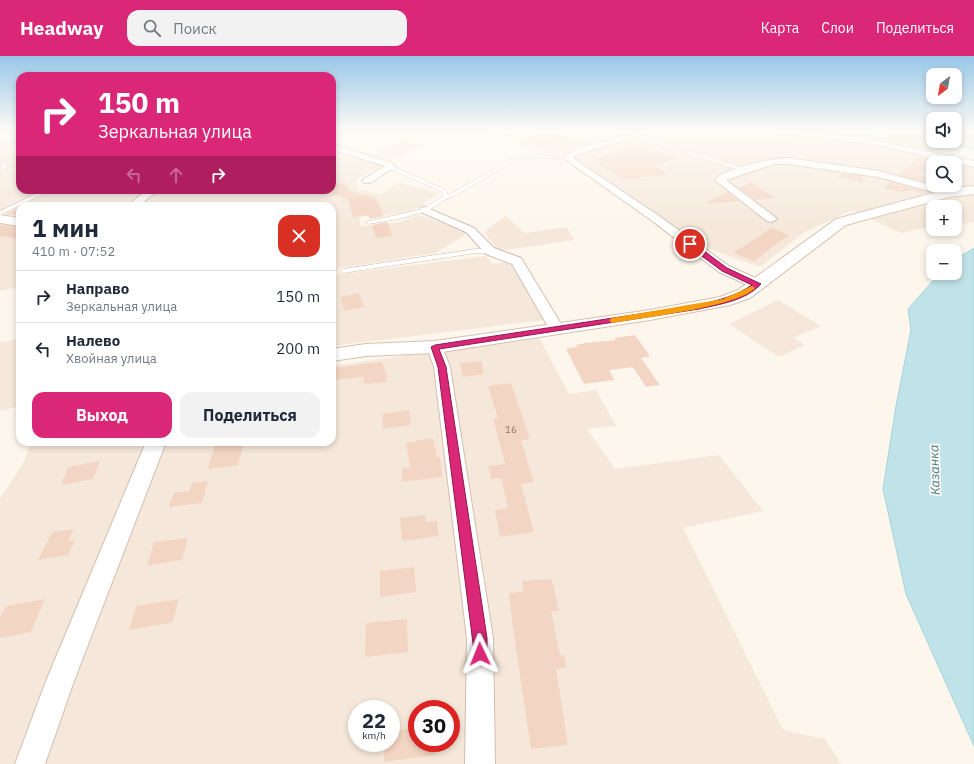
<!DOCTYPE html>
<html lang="ru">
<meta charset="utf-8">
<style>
:root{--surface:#fff;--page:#f2f2f3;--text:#1f2937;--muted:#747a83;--line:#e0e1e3;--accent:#db2777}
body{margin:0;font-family:"IBM Plex Sans",sans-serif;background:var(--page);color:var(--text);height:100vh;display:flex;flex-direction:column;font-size:15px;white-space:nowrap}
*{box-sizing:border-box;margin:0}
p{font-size:13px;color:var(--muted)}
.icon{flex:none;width:22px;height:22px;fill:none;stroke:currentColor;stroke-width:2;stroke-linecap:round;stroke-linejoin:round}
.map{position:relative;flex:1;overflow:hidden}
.details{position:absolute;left:16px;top:146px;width:320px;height:244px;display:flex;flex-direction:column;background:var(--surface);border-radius:12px;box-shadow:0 2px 6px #0003}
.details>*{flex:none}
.hud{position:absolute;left:16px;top:16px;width:320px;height:122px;border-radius:12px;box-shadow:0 2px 6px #0003;background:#db2777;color:#fff;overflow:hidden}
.needle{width:26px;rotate:211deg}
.tools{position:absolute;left:926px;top:12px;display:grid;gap:8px}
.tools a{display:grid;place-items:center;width:36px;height:36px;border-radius:8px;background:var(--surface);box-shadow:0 2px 6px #0003;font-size:20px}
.speed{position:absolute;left:348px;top:644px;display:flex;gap:8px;font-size:20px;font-weight:700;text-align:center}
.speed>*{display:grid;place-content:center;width:52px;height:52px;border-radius:50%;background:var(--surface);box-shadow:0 2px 6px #0003;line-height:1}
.speed small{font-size:10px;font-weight:400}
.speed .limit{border:6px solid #d22;background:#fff;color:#111}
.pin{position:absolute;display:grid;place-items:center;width:34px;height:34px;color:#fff;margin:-17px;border:2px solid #fff;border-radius:50%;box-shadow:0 1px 4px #0007}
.me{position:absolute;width:44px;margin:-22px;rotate:358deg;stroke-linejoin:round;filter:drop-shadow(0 0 3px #0008)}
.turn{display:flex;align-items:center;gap:14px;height:84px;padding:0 16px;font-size:18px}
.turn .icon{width:52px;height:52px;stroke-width:2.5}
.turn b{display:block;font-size:28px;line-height:34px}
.lanes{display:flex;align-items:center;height:38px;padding:0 16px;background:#0003;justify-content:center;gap:20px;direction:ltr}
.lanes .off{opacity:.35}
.round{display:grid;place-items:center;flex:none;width:42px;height:42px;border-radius:12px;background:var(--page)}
.overview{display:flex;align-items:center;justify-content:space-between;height:68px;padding:0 16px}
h1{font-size:24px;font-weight:800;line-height:30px}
.button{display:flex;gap:8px;margin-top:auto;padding:8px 16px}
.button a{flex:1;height:46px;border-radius:12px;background:var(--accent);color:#fff;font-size:16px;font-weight:800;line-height:46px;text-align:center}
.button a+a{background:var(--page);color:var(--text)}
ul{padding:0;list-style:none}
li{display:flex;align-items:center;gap:12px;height:52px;padding:0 16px;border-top:1px solid var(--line)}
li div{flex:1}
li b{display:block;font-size:15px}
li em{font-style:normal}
header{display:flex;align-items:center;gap:24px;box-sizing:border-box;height:56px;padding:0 20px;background:var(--accent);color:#fff}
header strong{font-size:19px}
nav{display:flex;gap:22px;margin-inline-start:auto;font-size:14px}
.search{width:280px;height:36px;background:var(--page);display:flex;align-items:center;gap:10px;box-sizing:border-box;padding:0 14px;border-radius:12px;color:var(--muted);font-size:15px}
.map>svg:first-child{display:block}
</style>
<header>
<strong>Headway</strong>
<div class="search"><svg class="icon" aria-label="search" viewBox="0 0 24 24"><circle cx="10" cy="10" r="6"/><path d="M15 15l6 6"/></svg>Поиск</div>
<nav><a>Карта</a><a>Слои</a><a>Поделиться</a></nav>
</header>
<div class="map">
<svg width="974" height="708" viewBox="0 0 974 708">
<rect width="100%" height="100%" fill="#fdf6ec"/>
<path fill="#f5e8da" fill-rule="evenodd" d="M 486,74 L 757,74 L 878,90 L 974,110 L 974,166 L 955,169 L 955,151 L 933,151 L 933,170 L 901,177 L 852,154 L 803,177 L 760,211 L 698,189 L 582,108 L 560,97 L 544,98 ZM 933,107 L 955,107 L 955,129 L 933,129 Z
M 20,85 L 20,134 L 332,134 L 332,104 L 342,100 L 384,110 L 356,123 L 358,133 L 381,138 L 399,127 L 440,137 L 422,148 L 426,149 L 403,157 L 386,159 L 384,157 L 359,161 L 361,171 L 401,166 L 418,159 L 463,173 L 466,178 L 436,197 L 339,212 L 334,219 L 486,200 L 492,208 L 509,206 L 545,264 L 332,290 L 332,150 L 20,150 L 20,159 L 4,157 L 8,154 L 0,154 L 0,87 Z
M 403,85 L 423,89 L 391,103 L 372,99 Z
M 505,160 L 525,177 L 567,171 L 574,184 L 499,195 L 484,176 Z
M 0,166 L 20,169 L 20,231 L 0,235 Z
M 778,244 L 821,270 L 793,282 L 805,289 L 779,301 L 729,268 Z
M 538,280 L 569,338 L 596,334 L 616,370 L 587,373 L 615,413 L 719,399 L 763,455 L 683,472 L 783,674 L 825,683 L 841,708 L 0,708 L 0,443 L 25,404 L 31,386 L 332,386 L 332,310 ZM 357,653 L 391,653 L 391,687 L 357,687 ZM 417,653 L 451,653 L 451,687 L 417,687 Z
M 20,282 L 20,350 L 0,355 L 0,287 Z"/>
<path fill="#d8ecc9" d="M 781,74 L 933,74 L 933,85 L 955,85 L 955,74 L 974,74 L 974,96 C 954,85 933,96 912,92 C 892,89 871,84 851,80 L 841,81 Z"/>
<path fill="#bfe3e8" stroke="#a5d3da" d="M 974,192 L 974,690 L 906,538 L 883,433 L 896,350 L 911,274 L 908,253 L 940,217 L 955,217 L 955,204 Z"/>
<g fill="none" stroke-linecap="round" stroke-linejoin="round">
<path stroke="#a5d3da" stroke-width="2" d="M 871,74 L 922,82 L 933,81
M 955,79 L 974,82"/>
</g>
<path fill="#f3d5c3" d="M 551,76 L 573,84 L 543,92 L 522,84 Z
M 638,90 L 643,91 L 647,90 L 648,95 L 656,95 L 677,102 L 654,109 L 668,118 L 624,124 L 593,104 Z
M 920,101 L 936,104 L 919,119 L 933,122 L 933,128 L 898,119 Z
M 842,117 L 863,120 L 863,127 L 838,121 Z
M 345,126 L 349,135 L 376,142 L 384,160 L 370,163 L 368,159 L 353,161 L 347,142 L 333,139 L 332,135 L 332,128 Z
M 751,126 L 775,142 L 755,144 L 739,132 Z
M 890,126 L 926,136 L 920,137 L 912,134 L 903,136 L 883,132 Z
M 728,136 L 739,145 L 708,148 L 707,146 Z
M 20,151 L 20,160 L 5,158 L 16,153 Z
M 387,166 L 392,180 L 376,182 L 372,169 Z
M 0,169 L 20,171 L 20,183 L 0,180 Z
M 772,172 L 789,179 L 754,205 L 733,197 Z
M 359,237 L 364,251 L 344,255 L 340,241 Z
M 635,279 L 650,300 L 641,302 L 660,329 L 646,331 L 633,311 L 609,314 L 614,324 L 584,328 L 566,293 L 577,291 L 576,289 L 585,287 L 616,284 L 614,282 Z
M 481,305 L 484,318 L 463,321 L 460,307 Z
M 382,306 L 387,320 L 386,326 L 364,328 L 364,321 L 332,324 L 332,312 Z
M 511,327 L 530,383 L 521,385 L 534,426 L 521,428 L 534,476 L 500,481 L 495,454 L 508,452 L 501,422 L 491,423 L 488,410 L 505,408 L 493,363 L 498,362 L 488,330 Z
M 409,354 L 411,369 L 383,373 L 382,358 Z
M 433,382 L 437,401 L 440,401 L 442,421 L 402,426 L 402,413 L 410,412 L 406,387 Z
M 244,386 L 238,409 L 208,413 L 215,387 Z
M 100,405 L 93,423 L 61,429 L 68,411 Z
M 208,425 L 202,447 L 169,451 L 174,437 L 189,435 L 192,427 Z
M 425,459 L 426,466 L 437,465 L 439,480 L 402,485 L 400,462 Z
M 74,473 L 68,485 L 75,484 L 68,499 L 38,504 L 52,476 Z
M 188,482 L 182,504 L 147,509 L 154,486 Z
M 414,511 L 416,536 L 380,541 L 380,515 Z
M 552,523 L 559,555 L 551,555 L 560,599 L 564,599 L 566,612 L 556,613 L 568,689 L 531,693 L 513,572 L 509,537 L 524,536 L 522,525 Z
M 45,543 L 31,576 L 0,582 L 0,561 L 6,550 Z
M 179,543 L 173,566 L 129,574 L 136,550 Z
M 407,563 L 408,596 L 365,601 L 366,567 Z
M 417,672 L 417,687 L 436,687 L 436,699 L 384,706 L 385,687 L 391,687 L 391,675 Z"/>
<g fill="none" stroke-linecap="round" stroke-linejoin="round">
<defs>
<path id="lane" d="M 635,79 L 637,79 L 674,92 L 670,93 L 635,81 Z
M 687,95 L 747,113 L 747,114 L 743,115 L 685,97 Z
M 539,99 L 569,102 L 567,103 L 539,101 L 519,103 L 453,141 C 442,143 436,152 426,155 C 407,162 387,165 368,168 L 365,166 L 423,153 L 443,140 L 442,136 L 388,112 L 388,110 L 392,110 L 446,134 L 448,139 L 516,101 Z
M 0,106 L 6,108 L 5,114 L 0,115 L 2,109 L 0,108 Z
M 44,134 L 51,134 L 0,159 L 0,155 Z
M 476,193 L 490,193 L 493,195 L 490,197 L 476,197 L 343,217 L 340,215 L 343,213 Z"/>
<path id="street" d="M 647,74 L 661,74 L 578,98 L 573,102 L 659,160 L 729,210 L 762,225 L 764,228 L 762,231 L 752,231 L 719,216 L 651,164 L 563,102 L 572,94 Z
M 766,74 C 837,74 906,91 974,105 L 974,111 L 877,89 L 770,76 Z
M 332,88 L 393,107 L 395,111 L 370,127 L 364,127 L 362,125 L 364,123 L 385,110 L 332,94 Z
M 788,102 L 879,115 L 952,135 L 953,137 L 948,140 L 878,121 L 788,108 L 775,108 L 726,124 L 775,161 L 777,163 L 771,166 L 767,165 L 715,124 C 724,112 773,102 788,102 Z
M 147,134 L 158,134 L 139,150 L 127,150 Z
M 425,151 L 474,172 L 494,192 L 521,202 L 564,273 L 561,276 L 551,276 L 512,208 L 486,198 L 466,176 L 421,156 L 420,154 L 421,152 Z
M 435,286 L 441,288 L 450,311 L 493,582 L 495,708 L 465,708 L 467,582 L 434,311 L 427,291 L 429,288 Z
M 146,386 L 166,386 L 74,625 L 45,708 L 15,708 L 46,625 Z"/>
<path id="secondary" d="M 974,130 L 974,138 L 949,141 L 846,169 L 750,242 L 730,249 L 650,264 L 435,297 L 366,300 L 332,305 L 332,293 L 366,288 L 435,285 L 650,254 L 720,241 L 738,234 L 836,163 L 948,133 Z
M 0,159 L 20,162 L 20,170 L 0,167 Z"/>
</defs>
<use href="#lane" stroke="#d1beb0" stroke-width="1"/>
<use href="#street" stroke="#d1beb0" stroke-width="2"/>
<use href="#secondary" stroke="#d6c0b0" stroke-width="2"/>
<use href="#lane" fill="#fff" fill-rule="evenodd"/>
<use href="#street" fill="#fff" fill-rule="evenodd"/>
<use href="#secondary" fill="#fff" fill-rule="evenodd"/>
</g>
<linearGradient id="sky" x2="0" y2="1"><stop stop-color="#97c7e8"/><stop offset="0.43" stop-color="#fefbf6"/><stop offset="1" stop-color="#fefbf6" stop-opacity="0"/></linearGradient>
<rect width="974" height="173" fill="url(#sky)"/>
<path fill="#db2777" stroke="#8e194d" d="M 687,186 L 692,186 L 727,212 L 761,228 C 745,245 720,248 699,253 L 439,293 L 446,311 L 487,582 L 487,598 L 485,603 L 480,605 L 475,603 L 438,311 L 431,291 L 435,289 L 699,249 C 719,244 736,240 752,229 L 722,215 L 687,189 Z"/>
<path fill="#f59e0b" d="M 752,230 L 755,232 C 737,251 642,262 612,267 L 609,264 L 612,262 L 723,243 Z"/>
<g text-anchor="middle" stroke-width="3.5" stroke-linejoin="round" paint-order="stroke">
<g font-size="10" fill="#987a6a">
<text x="511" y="377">16</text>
</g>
<g font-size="13" font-style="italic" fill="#437c86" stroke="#fffaf3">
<text transform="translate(934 414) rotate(-92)" y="5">Казанка</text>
</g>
</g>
</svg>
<div class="tools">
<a><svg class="needle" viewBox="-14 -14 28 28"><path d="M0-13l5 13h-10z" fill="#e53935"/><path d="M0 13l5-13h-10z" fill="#747a83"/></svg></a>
<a><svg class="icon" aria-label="sound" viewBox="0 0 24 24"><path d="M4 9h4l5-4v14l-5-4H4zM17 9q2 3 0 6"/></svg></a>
<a><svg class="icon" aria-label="search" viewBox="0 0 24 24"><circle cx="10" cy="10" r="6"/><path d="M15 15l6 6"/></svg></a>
<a>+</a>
<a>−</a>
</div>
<div class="speed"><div>22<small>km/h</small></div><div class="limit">30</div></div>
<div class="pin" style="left:690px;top:188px;background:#d93025"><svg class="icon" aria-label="arrive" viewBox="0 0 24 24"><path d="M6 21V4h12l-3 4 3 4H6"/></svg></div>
<svg class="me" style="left:480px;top:598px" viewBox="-20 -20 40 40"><path d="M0-17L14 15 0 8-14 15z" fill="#db2777" stroke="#fff" stroke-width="4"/></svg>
<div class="hud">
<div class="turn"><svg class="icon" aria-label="right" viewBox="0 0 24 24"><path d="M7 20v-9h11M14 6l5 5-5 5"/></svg><div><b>150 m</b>Зеркальная улица</div></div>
<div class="lanes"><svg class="icon off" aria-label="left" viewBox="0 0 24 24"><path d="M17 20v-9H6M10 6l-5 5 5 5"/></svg><svg class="icon off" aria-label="ahead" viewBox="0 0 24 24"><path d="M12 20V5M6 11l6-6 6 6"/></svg><svg class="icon" aria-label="right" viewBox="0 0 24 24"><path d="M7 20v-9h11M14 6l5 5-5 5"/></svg></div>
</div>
<section class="details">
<div class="overview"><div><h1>1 мин</h1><p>410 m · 07:52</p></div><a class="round" style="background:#d93025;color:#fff"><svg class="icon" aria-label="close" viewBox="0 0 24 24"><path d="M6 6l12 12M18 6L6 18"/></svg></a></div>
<ul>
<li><svg class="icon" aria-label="right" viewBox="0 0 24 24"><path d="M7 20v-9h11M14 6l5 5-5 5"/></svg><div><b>Направо</b><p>Зеркальная улица</p></div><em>150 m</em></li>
<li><svg class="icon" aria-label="left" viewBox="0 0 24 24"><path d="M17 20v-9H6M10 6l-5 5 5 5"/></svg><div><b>Налево</b><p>Хвойная улица</p></div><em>200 m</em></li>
</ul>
<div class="button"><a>Выход</a><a>Поделиться</a></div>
</section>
</div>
